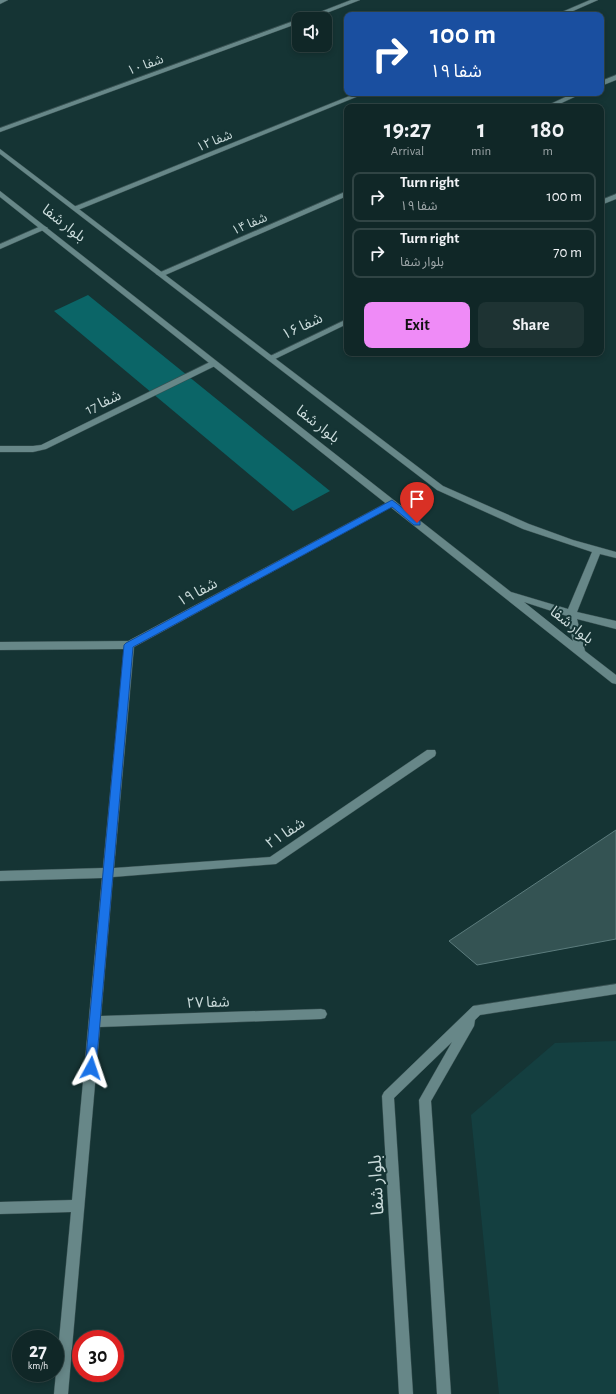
<!DOCTYPE html>
<meta charset="utf-8">
<style>
:root{--surface:#102727;--page:#1e3333;--text:#f1f3f6;--muted:#9ca5a7;--line:#304444;--accent:#ef8bf7}
body{margin:0;font-family:"Alegreya Sans","Noto Sans Arabic",sans-serif;background:var(--page);color:var(--text);height:100vh;display:flex;flex-direction:column;font-size:15px;white-space:nowrap}
*{box-sizing:border-box;margin:0}
p{font-size:13px;color:var(--muted)}
.icon{flex:none;width:22px;height:22px;fill:none;stroke:currentColor;stroke-width:2;stroke-linecap:round;stroke-linejoin:round}
.map{position:relative;flex:1;overflow:hidden}
.side{position:absolute;left:344px;top:104px;width:260px;height:252px;display:flex;flex-direction:column;background:var(--surface);border-radius:8px;box-shadow:0 2px 6px #0003,0 0 0 1px var(--line)}
.side>*{flex:none}
.guide{position:absolute;left:344px;top:12px;width:260px;height:84px;border-radius:8px;box-shadow:0 2px 6px #0003,0 0 0 1px var(--line);background:#1a4fa0;color:#fff;overflow:hidden}
.fabs{position:absolute;left:292px;top:12px;display:grid;gap:8px}
.fabs a{display:grid;place-items:center;width:40px;height:40px;border-radius:8px;background:var(--surface);box-shadow:0 2px 6px #0003,0 0 0 1px var(--line);font-size:20px}
.speed{position:absolute;left:12px;top:1330px;display:flex;gap:8px;font-size:20px;font-weight:700;text-align:center}
.speed>*{display:grid;place-content:center;width:52px;height:52px;border-radius:50%;background:var(--surface);box-shadow:0 2px 6px #0003,0 0 0 1px var(--line);line-height:1}
.speed small{font-size:10px;font-weight:400}
.speed .limit{border:6px solid #d22;background:#fff;color:#111}
.pin{position:absolute;display:grid;place-items:center;width:34px;height:34px;color:#fff;margin:-41px -17px;border-radius:50% 50% 50% 0;rotate:-45deg;box-shadow:0 0 4px #0007}
.pin .icon{rotate:45deg}
.me{position:absolute;width:44px;margin:-22px;rotate:5deg;stroke-linejoin:round;filter:drop-shadow(0 0 3px #0008)}
.turn{display:flex;align-items:center;gap:14px;height:84px;padding:0 20px;font-size:18px}
.turn .icon{width:52px;height:52px;stroke-width:2.5}
.turn b{display:block;font-size:28px;line-height:34px}
.eta{display:flex;justify-content:space-evenly;align-items:center;height:68px;text-align:center}
.eta b{font-size:24px;font-weight:700;line-height:28px}
.cta{display:flex;gap:8px;margin-top:auto;padding:8px 20px}
.cta a{flex:1;height:46px;border-radius:8px;background:var(--accent);color:#111;font-size:16px;font-weight:700;line-height:46px;text-align:center}
.cta a+a{background:var(--page);color:var(--text)}
ul{padding:0;list-style:none}
li{display:flex;align-items:center;gap:12px;height:50px;margin:0 8px 6px;padding:0 12px;border:2px solid var(--line);border-radius:8px}
li div{flex:1}
li b{display:block;font-size:15px}
li em{font-style:normal}
.map>svg:first-child{display:block}
</style>
<div class="map">
<svg width="616" height="1394" viewBox="0 0 616 1394">
<rect width="100%" height="100%" fill="#153434"/>
<path fill="#143f40" d="M 616,1041 L 616,1394 L 499,1394 L 471,1115 L 555,1043 Z"/>
<path fill="#0b6567" d="M 88,295 L 330,491 L 293,511 L 54,311 Z"/>
<path fill="#345353" stroke="#5c7c7d" d="M 616,830 L 616,939 L 477,965 L 449,941 Z"/>
<g fill="none" stroke-linecap="round" stroke-linejoin="round">
<defs>
<path id="minor" d="M 0,0 L 8,0 L 0,4 Z
M 351,0 L 360,0 L 311,19 L 302,19 Z
M 590,0 L 598,0 L 564,15 L 555,15 Z
M 299,19 L 299,23 L 0,132 L 0,128 Z
M 616,75 L 616,80 L 601,86 L 601,81 Z
M 357,93 L 366,93 L 78,210 L 75,210 L 71,208 Z
M 574,93 L 583,93 L 553,107 L 544,107 Z
M 347,191 L 347,196 L 163,276 L 160,276 L 156,274 Z
M 616,194 L 616,199 L 601,205 L 601,200 Z
M 41,226 L 44,226 L 48,228 L 0,249 L 0,244 Z
M 347,319 L 347,324 L 273,360 L 270,361 L 266,358 Z
M 214,360 L 218,363 L 217,365 L 46,449 L 33,452 L 0,452 L 0,446 L 33,446 L 41,445 Z
M 392,500 L 395,501 L 396,503 L 395,505 L 134,647 L 114,868 L 270,857 L 427,750 L 435,750 L 436,753 L 435,756 L 276,864 L 113,877 L 101,1016 L 321,1009 L 325,1010 L 327,1014 L 325,1018 L 321,1019 L 100,1027 L 68,1394 L 54,1394 L 71,1212 L 0,1214 L 0,1202 L 72,1200 L 102,878 L 0,881 L 0,871 L 103,868 L 124,649 L 0,650 L 0,642 L 128,641 Z"/>
<path id="tertiary" d="M 0,149 L 443,486 L 529,524 L 573,540 L 616,552 L 616,558 L 600,554 L 577,612 L 616,621 L 616,629 L 577,619 L 585,651 L 616,675 L 616,684 L 612,683 L 0,197 L 0,191 L 511,592 L 568,609 L 592,552 L 523,529 L 437,490 L 0,154 ZM 524,602 L 567,616 L 573,641 Z
M 616,984 L 616,994 L 480,1015 L 475,1020 L 474,1026 L 431,1101 L 451,1394 L 437,1394 L 419,1100 L 452,1042 L 394,1098 L 413,1394 L 399,1394 L 382,1096 L 384,1092 L 473,1006 Z"/>
</defs>
<use href="#minor" stroke="#385051" stroke-width="1"/>
<use href="#tertiary" stroke="#385051" stroke-width="1"/>
<use href="#minor" fill="#678788" fill-rule="evenodd"/>
<use href="#tertiary" fill="#678788" fill-rule="evenodd"/>
</g>
<path fill="#1a73e8" stroke="#114b97" d="M 392,500 L 420,521 L 420,525 L 414,525 L 392,507 L 133,647 L 96,1068 L 95,1072 L 91,1073 L 87,1072 L 85,1068 L 124,645 L 126,643 Z"/>
<g text-anchor="middle" stroke-width="4" stroke-linejoin="round" paint-order="stroke">
<g font-size="13" fill="#c8d9d9" stroke="#153434">
<text transform="translate(145 64) rotate(-20)" y="5">شفا ۱۰</text>
<text transform="translate(214 140) rotate(-22)" y="5">شفا ۱۲</text>
<text transform="translate(249 223) rotate(-23)" y="5">شفا ۱۴</text>
</g>
<g font-size="15" fill="#c8d9d9" stroke="#153434">
<text transform="translate(64 223) rotate(38)" y="5">بلوار شفا</text>
<text transform="translate(302 326) rotate(-25)" y="5">شفا ۱۶</text>
<text transform="translate(103 402) rotate(-26)" y="5">شفا 17</text>
<text transform="translate(318 424) rotate(38)" y="5">بلوار شفا</text>
<text transform="translate(197 592) rotate(-28)" y="5">شفا ۱۹</text>
<text transform="translate(572 625) rotate(38)" y="5">بلوار شفا</text>
<text transform="translate(285 833) rotate(-33)" y="5">شفا ۲۱</text>
<text transform="translate(208 1002) rotate(-2)" y="5">شفا ۲۷</text>
</g>
<g font-size="18" fill="#c8d9d9" stroke="#153434">
<text transform="translate(376 1185) rotate(-93)" y="6">بلوار شفا</text>
</g>
</g>
</svg>
<div class="fabs">
<a><svg class="icon" aria-label="sound" viewBox="0 0 24 24"><path d="M4 9h4l5-4v14l-5-4H4zM17 9q2 3 0 6"/></svg></a>
</div>
<div class="speed"><div>27<small>km/h</small></div><div class="limit">30</div></div>
<div class="pin" style="left:417px;top:523px;background:#d93025"><svg class="icon" aria-label="arrive" viewBox="0 0 24 24"><path d="M6 21V4h12l-3 4 3 4H6"/></svg></div>
<svg class="me" style="left:91px;top:1068px" viewBox="-20 -20 40 40"><path d="M0-17L14 15 0 8-14 15z" fill="#1a73e8" stroke="#fff" stroke-width="4"/></svg>
<div class="guide">
<div class="turn"><svg class="icon" aria-label="right" viewBox="0 0 24 24"><path d="M7 20v-9h11M14 6l5 5-5 5"/></svg><div><b>100 m</b>شفا ۱۹</div></div>
</div>
<section class="side">
<div class="eta">
<div><b>19:27</b><p>Arrival</p></div>
<div><b>1</b><p>min</p></div>
<div><b>180</b><p>m</p></div>
</div>
<ul>
<li><svg class="icon" aria-label="right" viewBox="0 0 24 24"><path d="M7 20v-9h11M14 6l5 5-5 5"/></svg><div><b>Turn right</b><p>شفا ۱۹</p></div><em>100 m</em></li>
<li><svg class="icon" aria-label="right" viewBox="0 0 24 24"><path d="M7 20v-9h11M14 6l5 5-5 5"/></svg><div><b>Turn right</b><p>بلوار شفا</p></div><em>70 m</em></li>
</ul>
<div class="cta"><a>Exit</a><a>Share</a></div>
</section>
</div>
